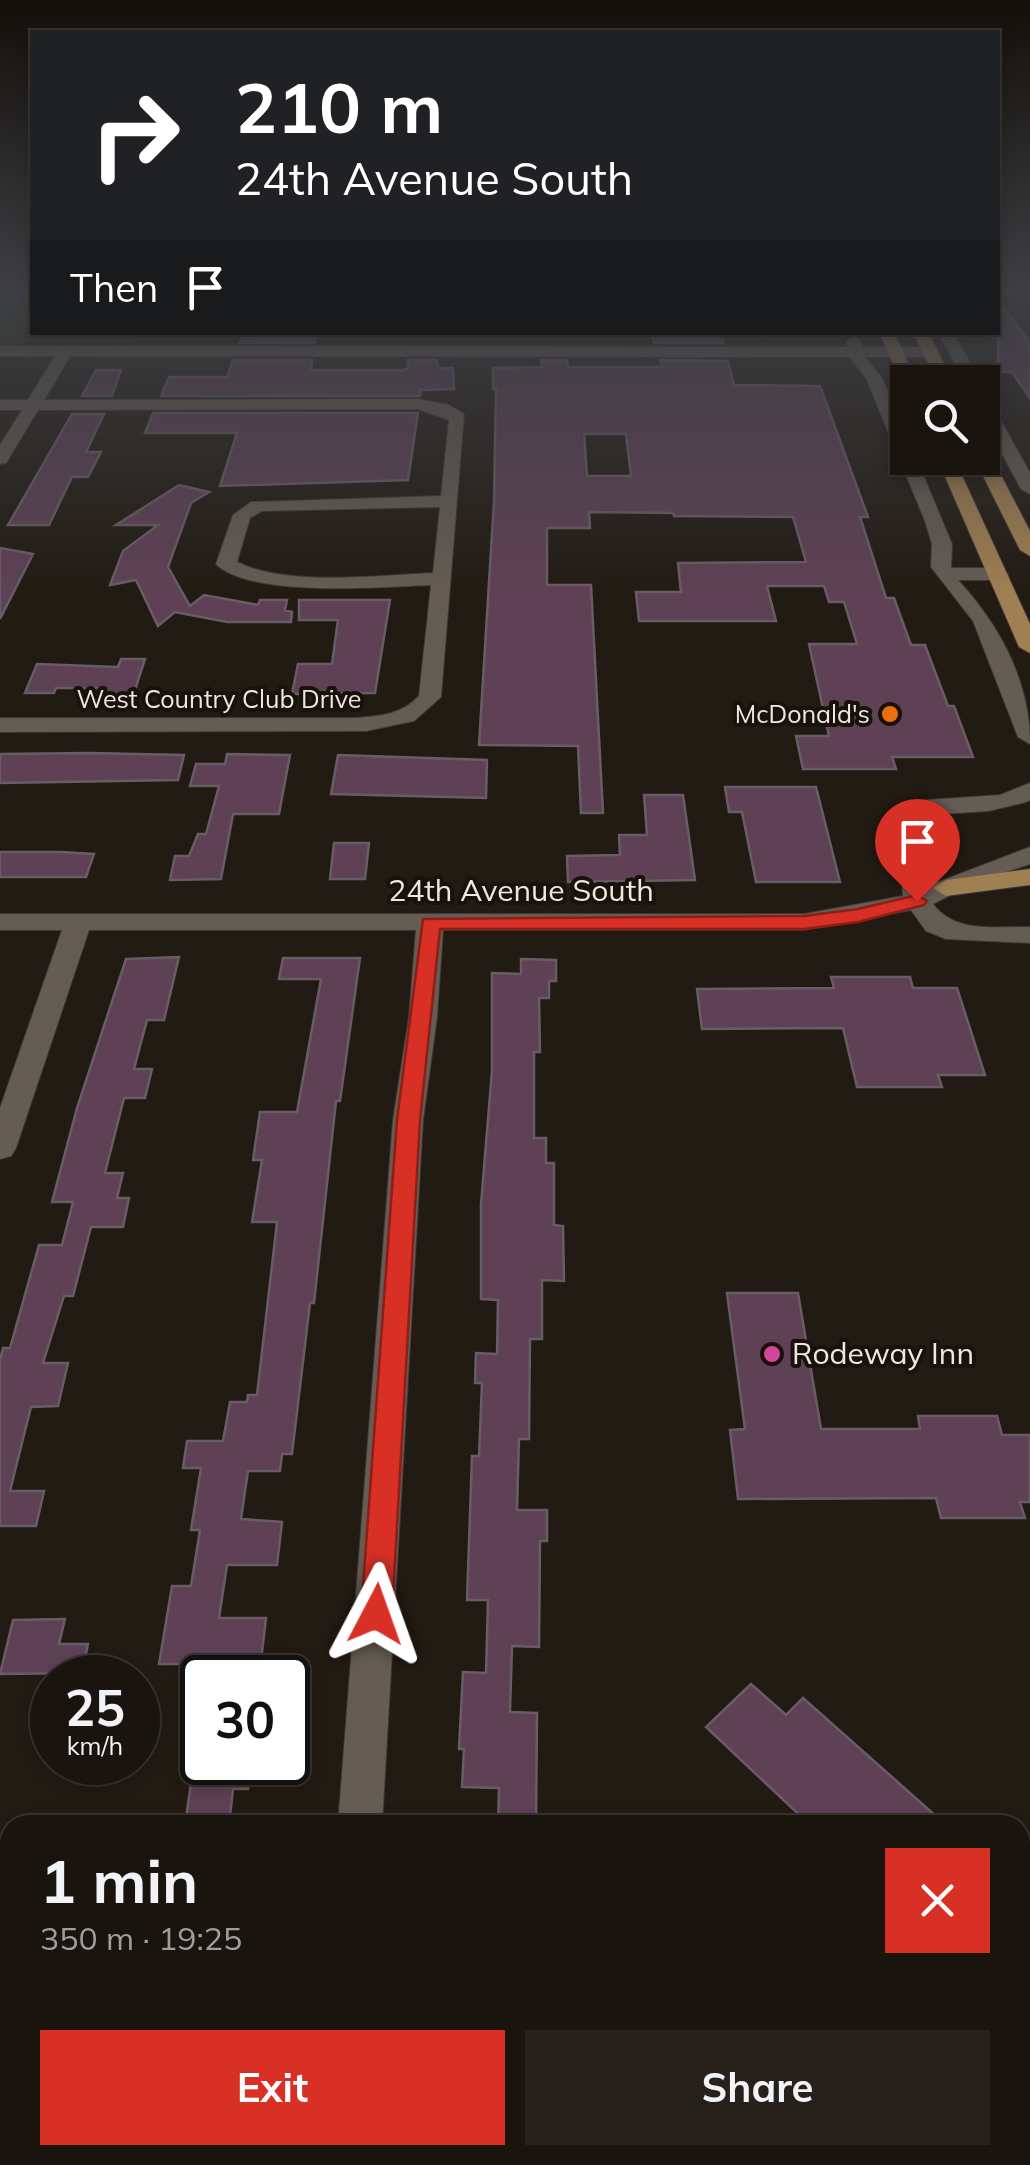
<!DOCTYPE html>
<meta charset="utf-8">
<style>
:root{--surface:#1a140e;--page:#27211c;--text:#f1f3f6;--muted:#9f9e9e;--line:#38332e;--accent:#d93025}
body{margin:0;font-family:Mulish,sans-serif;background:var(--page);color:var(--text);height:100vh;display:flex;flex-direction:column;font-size:38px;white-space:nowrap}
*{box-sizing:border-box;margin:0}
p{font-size:32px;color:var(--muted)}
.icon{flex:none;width:55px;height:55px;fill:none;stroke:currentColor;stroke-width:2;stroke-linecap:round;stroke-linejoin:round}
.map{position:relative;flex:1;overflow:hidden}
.sheet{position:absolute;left:0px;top:1815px;width:1030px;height:350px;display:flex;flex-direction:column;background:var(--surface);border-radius:30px 30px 0 0;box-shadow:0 5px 15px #0003,0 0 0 2px var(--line)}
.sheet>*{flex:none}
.guide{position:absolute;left:30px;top:30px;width:970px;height:305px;border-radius:0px;box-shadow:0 5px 15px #0003,0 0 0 2px var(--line);background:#202124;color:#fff;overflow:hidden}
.tools{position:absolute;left:890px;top:365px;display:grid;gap:20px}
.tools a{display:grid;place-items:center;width:110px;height:110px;border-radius:0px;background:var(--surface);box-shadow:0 5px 15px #0003,0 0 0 2px var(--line);font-size:50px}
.speed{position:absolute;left:30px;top:1655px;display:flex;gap:20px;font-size:50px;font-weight:700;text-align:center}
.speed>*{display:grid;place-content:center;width:130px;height:130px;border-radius:50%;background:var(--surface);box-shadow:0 5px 15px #0003,0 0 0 2px var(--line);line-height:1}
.speed small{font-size:25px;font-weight:400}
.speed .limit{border:5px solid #111;border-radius:15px;background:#fff;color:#111}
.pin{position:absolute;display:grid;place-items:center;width:85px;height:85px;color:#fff;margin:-102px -42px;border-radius:50% 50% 50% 0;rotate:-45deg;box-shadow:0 0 10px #0007}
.pin .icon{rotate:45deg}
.me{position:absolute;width:110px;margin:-55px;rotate:4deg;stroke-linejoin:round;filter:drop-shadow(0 0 8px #0008)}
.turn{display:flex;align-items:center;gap:35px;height:210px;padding:0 40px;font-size:45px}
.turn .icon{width:130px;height:130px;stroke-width:2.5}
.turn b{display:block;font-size:70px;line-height:85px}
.then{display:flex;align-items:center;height:95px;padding:0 40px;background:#0003;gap:20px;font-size:38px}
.round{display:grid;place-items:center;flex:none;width:105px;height:105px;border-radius:0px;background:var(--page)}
.summary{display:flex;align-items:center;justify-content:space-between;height:170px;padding:0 40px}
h1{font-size:60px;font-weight:700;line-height:75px}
.primary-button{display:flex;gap:20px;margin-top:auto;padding:20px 40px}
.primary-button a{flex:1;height:115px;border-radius:0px;background:var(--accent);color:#fff;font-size:40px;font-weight:700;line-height:115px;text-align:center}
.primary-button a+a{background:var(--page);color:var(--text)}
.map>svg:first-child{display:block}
</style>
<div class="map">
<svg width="1030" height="2165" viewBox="0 0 1030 2165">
<rect width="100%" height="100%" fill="#221b13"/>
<path fill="#242d12" d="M 0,290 L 32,290 L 32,332 L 234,333 L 229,342 L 0,343 Z"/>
<path fill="#5e4154" stroke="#695d65" stroke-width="2.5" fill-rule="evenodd" d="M 998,300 L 1030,342 L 1030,398 L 1012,372 L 998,372 Z
M 651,332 L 721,332 L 724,343 L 654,343 Z
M 316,333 L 315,343 L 240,343 L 242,337 Z
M 233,360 L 312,360 L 311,370 L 403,370 L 408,368 L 408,360 L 437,360 L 438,368 L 453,368 L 454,389 L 421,390 L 420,396 L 161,396 L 169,377 L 227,377 Z
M 541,360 L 567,360 L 568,367 L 662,367 L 660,360 L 728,361 L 734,385 L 820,386 L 868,517 L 860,517 L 886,598 L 894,598 L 911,645 L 925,645 L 948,706 L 954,706 L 973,757 L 892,757 L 896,769 L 803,769 L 796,736 L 829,736 L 809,644 L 857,644 L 844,602 L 829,602 L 824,586 L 767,586 L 776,621 L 639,621 L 636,592 L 681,592 L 678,563 L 806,562 L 793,517 L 674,516 L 673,513 L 589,512 L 590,528 L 547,528 L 547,585 L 591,585 L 603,813 L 581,813 L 578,746 L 479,745 L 494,501 L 496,389 L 493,389 L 493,368 L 542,367 ZM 584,434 L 626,434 L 631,476 L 587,476 Z
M 96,370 L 121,370 L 112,396 L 82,396 Z
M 153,413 L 418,413 L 408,480 L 220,486 L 237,433 L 145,433 Z
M 72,414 L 104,414 L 86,452 L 101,452 L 88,477 L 72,477 L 49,525 L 8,525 Z
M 179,485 L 209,492 L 191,503 L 168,567 L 190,606 L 204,595 L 258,605 L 260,600 L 287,600 L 285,610 L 292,612 L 291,622 L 227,622 L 175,612 L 158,626 L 136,580 L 110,585 L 123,551 L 158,525 L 116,525 Z
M 0,548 L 33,554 L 0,619 Z
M 299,600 L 390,600 L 375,693 L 292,694 L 298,664 L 332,664 L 338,620 L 299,620 Z
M 121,659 L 145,659 L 134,693 L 98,693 L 100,688 L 56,688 L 54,693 L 25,693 L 37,664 L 118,667 Z
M 90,753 L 184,755 L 178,780 L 0,783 L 0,754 Z
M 227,754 L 290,755 L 279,814 L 233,814 L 221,879 L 170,880 L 175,856 L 189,856 L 198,834 L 206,834 L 219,786 L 190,786 L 196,764 L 225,764 Z
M 338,755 L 487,760 L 486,798 L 331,794 Z
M 725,787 L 816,787 L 840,882 L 756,882 L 742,812 L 729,812 Z
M 644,795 L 683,795 L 695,880 L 568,882 L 567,856 L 620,855 L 619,835 L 647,835 Z
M 334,843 L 369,843 L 365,879 L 330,879 Z
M 0,852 L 61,852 L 94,854 L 86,877 L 0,877 Z
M 179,957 L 164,1020 L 147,1020 L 134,1069 L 152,1069 L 145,1098 L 124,1098 L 105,1173 L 123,1173 L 117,1198 L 129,1198 L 123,1227 L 91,1227 L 73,1296 L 64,1296 L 43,1363 L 68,1363 L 58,1406 L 31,1407 L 10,1491 L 44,1491 L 36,1526 L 0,1526 L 0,1360 L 3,1348 L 10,1348 L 39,1245 L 62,1245 L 73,1202 L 52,1202 L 77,1108 L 126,959 Z
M 283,958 L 360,958 L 340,1101 L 336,1101 L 314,1303 L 310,1303 L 292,1454 L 282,1454 L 280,1471 L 248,1471 L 241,1519 L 282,1522 L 277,1565 L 227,1565 L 219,1618 L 266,1618 L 260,1669 L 207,1670 L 208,1664 L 159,1664 L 172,1586 L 191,1586 L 200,1530 L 191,1530 L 201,1468 L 183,1468 L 187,1441 L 223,1441 L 230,1402 L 247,1402 L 248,1395 L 257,1395 L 277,1222 L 252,1222 L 262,1160 L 253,1160 L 260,1112 L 297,1112 L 321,979 L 279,979 Z
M 521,959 L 556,960 L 556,981 L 549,981 L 549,998 L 539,998 L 540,1052 L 534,1052 L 534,1138 L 546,1138 L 546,1163 L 554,1163 L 554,1225 L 563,1226 L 564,1281 L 542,1280 L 542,1339 L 530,1339 L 529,1439 L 519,1439 L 517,1510 L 547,1510 L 547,1541 L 540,1541 L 539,1647 L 512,1646 L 510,1712 L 537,1713 L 536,1825 L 498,1825 L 499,1788 L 462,1787 L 464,1749 L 459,1749 L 463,1672 L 486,1673 L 488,1600 L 467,1600 L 472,1456 L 479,1456 L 482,1383 L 475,1383 L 476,1353 L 497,1354 L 498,1300 L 481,1299 L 481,1204 L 492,1071 L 492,973 L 521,974 Z
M 831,977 L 910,977 L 913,988 L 957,988 L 985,1075 L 938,1075 L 942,1087 L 857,1087 L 843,1028 L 702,1029 L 697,989 L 834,988 Z
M 727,1293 L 798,1293 L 821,1429 L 920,1429 L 918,1416 L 997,1416 L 1002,1435 L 1030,1435 L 1030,1502 L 1020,1502 L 1025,1518 L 941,1518 L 936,1498 L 738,1499 L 730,1430 L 745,1429 Z
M 65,1619 L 59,1644 L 88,1644 L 82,1673 L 0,1674 L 13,1620 Z
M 751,1684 L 786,1715 L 803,1698 L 946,1825 L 810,1825 L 706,1727 Z
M 194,1762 L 251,1762 L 248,1789 L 233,1789 L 229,1825 L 185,1825 Z"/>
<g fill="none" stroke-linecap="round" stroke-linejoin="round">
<defs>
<path id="minor" d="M 998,290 L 1030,290 L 1030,296 L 998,296 Z
M 938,332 L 953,332 L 981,382 L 965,382 Z
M 854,337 L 859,339 L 863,347 L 930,347 L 938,352 L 930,357 L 865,357 L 882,378 L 908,437 L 908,458 L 916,458 L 952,544 L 951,568 L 998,568 L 1008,574 L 998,580 L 958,580 C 1000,626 1030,681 1030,744 L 1018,737 L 973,621 L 931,567 L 932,544 L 925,521 L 867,380 L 850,357 L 70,356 L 44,400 L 418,399 L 449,405 L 464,414 L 441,697 L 414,721 L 366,731 L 0,732 L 0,718 L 355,718 C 380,716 401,715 419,696 L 431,585 C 383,587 250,598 216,564 L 233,515 L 251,502 L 441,496 L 449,420 L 418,409 L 38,410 L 6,463 L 0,464 L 0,445 L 22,410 L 0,410 L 0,400 L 28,400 L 55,356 L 0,356 L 0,346 L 848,347 L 846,342 ZM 440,507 L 433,573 C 376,575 288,587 237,562 L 250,518 L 262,511 Z
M 982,396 L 990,401 L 1030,473 L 1030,494 L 1021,489 L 982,417 Z
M 1030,783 L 1030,800 L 1026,802 L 989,811 L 927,815 L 921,826 L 928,886 L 1030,847 L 1030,864 L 978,881 L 933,904 C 956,934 995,926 1030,927 L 1030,943 L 946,939 L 926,931 L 911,910 L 804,930 L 443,930 L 437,1017 L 423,1120 L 382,1825 L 338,1825 L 393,1120 L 409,1017 L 416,930 L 89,930 L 16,1148 L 11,1156 L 0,1159 L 0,1108 L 62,930 L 0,930 L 0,914 L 804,914 L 903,896 L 897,826 L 903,806 L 926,800 L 1000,795 Z
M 305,2155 L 357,2155 L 356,2165 L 304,2165 Z"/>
<path id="major" d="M 879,332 L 894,332 L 917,382 L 903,385 Z
M 913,332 L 928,332 L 953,382 L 937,382 Z
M 982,451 L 991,456 L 1030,531 L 1030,556 L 1020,550 L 974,458 L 982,458 Z
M 937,458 L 954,458 L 1030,624 L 1030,653 L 1019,647 Z
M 1030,869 L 1030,885 L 946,896 L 933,888 L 946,880 Z"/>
</defs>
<use href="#minor" stroke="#3d3833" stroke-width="2"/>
<use href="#major" stroke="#3d3833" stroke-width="2"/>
<use href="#minor" fill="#655c53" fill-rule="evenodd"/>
<use href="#major" fill="#a07f52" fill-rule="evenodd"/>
</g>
<linearGradient id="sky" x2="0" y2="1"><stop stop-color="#130f0a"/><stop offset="0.49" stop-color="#3e3f44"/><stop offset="1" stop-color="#3e3f44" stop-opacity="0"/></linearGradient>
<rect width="1030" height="593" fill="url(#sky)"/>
<path fill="#d93025" stroke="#8d1f18" stroke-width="2.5" d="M 917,895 L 927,901 L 924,905 L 858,922 L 804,929 L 440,929 L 420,1120 L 392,1614 L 387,1623 L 376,1627 L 366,1623 L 361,1614 L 397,1120 L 423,919 L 804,916 L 858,909 Z"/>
<circle fill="#e8710a" stroke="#19120a" stroke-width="4" cx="890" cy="714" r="10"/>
<circle fill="#d1479c" stroke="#19120a" stroke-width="4" cx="772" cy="1354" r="10"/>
<g text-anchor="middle" stroke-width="8" stroke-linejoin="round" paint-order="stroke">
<g font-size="25" fill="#ede7e2" stroke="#19120a">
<text x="219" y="708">West Country Club Drive</text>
</g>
<g font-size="25" fill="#ede7e2" stroke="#19120a" text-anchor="end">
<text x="870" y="723">McDonald's</text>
</g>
<g font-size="30" fill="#ede7e2" stroke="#19120a">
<text x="521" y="901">24th Avenue South</text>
</g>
<g font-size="30" fill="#ede7e2" stroke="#19120a" text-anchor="start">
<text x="792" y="1364">Rodeway Inn</text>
</g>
</g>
</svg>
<div class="tools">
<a><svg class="icon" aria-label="search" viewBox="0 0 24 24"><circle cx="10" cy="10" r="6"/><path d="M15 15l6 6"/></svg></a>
</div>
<div class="speed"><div>25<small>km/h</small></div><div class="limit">30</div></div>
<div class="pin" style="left:917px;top:901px;background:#d93025"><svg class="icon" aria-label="arrive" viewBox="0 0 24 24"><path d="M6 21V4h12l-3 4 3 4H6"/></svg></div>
<svg class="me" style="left:376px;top:1614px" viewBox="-20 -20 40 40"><path d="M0-17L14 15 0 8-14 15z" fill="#d93025" stroke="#fff" stroke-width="4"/></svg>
<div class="guide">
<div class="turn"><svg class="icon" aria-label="right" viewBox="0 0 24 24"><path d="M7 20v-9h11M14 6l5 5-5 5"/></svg><div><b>210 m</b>24th Avenue South</div></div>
<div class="then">Then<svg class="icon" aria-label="arrive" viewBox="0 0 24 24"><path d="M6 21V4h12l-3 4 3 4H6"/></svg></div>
</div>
<section class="sheet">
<div class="summary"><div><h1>1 min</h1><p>350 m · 19:25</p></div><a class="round" style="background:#d93025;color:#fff"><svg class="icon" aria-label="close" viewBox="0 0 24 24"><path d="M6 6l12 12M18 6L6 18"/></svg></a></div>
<div class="primary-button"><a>Exit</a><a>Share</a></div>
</section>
</div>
